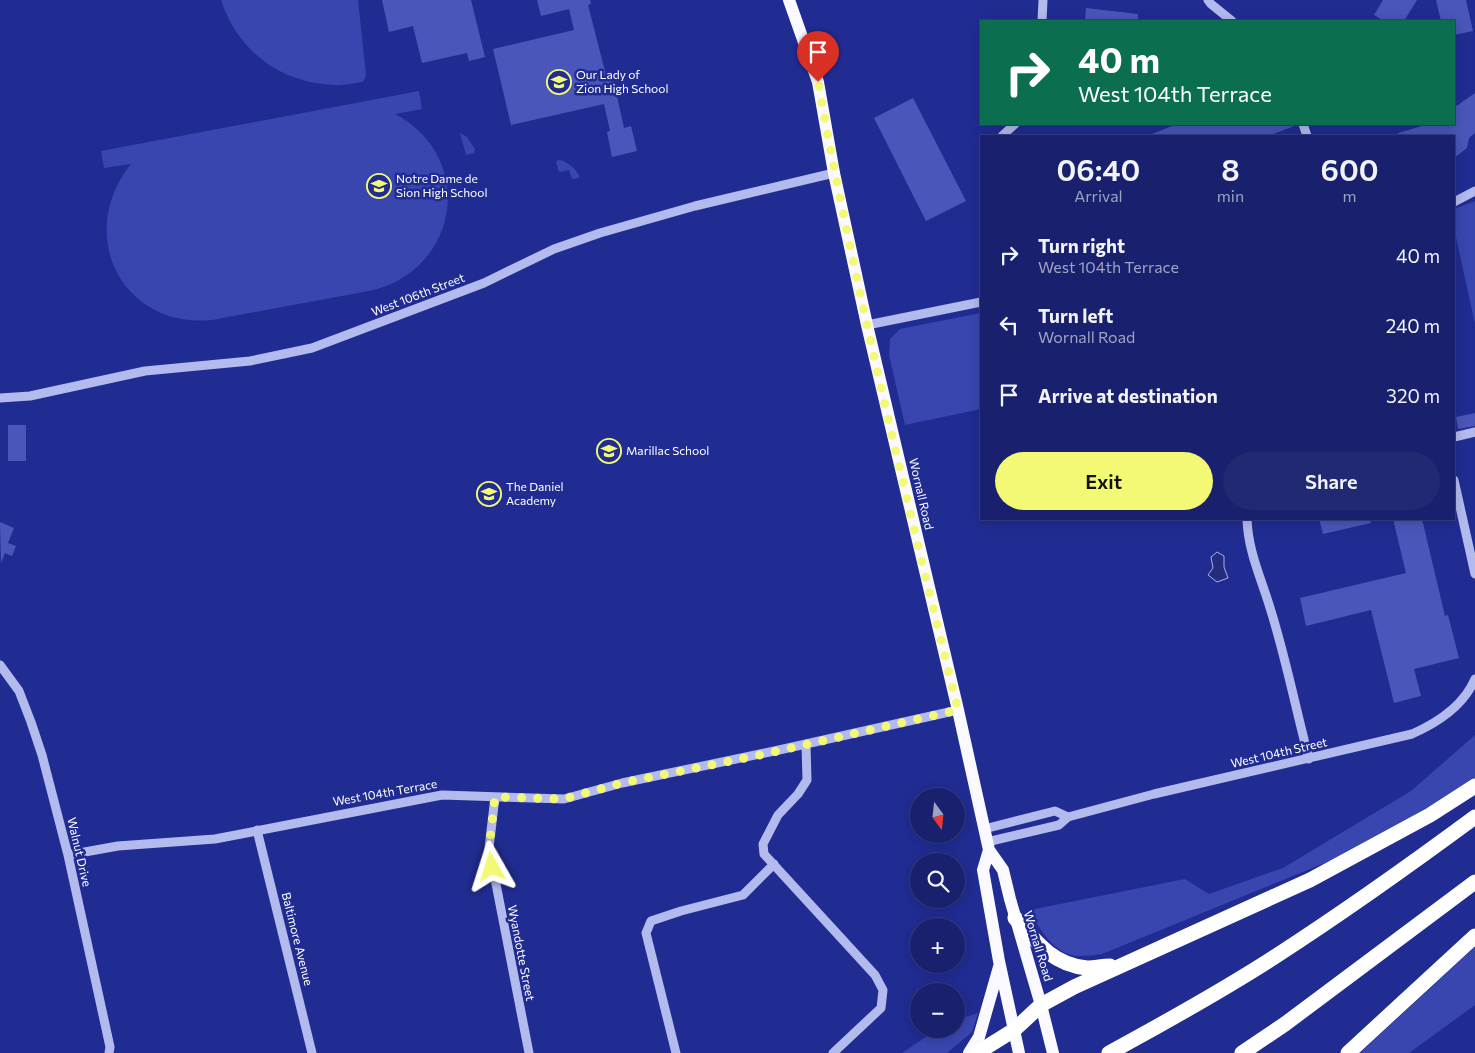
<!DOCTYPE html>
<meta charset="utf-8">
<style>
:root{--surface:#19216e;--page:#222973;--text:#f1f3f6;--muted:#9fa3c2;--line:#373e81;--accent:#f3f975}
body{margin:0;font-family:Commissioner,sans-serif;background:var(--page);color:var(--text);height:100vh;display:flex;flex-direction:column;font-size:19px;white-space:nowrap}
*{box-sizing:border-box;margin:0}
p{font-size:16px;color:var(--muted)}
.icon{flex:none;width:28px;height:28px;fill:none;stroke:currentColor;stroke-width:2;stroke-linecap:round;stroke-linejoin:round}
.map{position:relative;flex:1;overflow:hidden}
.panel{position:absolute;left:980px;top:135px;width:475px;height:385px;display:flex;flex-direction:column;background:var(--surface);border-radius:0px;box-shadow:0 2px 12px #0003,0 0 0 1px var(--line)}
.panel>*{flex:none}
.hud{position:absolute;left:980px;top:20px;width:475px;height:105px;border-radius:0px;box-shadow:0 2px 12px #0003,0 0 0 1px var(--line);background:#0b6e4f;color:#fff;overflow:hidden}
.needle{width:32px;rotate:165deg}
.fabs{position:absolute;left:910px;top:788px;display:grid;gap:10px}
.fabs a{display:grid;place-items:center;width:55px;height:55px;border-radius:50%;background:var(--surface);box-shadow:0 2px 12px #0003,0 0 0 1px var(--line);font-size:25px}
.pin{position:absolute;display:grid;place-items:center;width:42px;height:42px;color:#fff;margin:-51px -21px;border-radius:50% 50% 50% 0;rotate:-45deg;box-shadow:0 0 5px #0007}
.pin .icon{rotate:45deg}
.me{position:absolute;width:55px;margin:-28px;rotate:354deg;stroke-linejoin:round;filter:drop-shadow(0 0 4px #0008)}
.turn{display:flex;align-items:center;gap:18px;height:105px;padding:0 15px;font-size:22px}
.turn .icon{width:65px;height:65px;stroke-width:2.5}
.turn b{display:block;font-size:35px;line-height:42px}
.eta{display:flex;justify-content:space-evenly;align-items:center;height:85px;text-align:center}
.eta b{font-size:30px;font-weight:600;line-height:35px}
.primary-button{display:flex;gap:10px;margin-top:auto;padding:10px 15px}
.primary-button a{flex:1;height:58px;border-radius:30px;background:var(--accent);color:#111;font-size:20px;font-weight:600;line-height:58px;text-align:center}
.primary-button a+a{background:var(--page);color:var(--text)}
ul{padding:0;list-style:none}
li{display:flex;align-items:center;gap:15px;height:70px;padding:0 15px}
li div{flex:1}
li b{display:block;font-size:19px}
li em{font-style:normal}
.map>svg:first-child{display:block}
</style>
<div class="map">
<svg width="1475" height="1053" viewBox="0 0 1475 1053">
<rect width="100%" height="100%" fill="#212c92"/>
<path fill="#3946b0" d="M 221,0 L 358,0 L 366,75 L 363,82 C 354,83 343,86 333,85 C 279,82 238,51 221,0 Z
M 419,91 L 422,109 L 395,114 C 476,157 460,267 374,290 L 212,320 C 121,329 75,233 131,164 L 104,168 L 101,151 Z
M 460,133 L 467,137 L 475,149 L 474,153 L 466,155 Z
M 558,160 C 566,160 575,168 579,175 L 579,178 L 572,179 L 569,170 L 559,172 L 556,162 Z
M 1475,201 L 1475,324 L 1454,228 L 1454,209 Z
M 981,313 L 981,409 L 905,425 L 889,355 L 890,339 L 900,329 Z
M 1475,735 L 1475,787 L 1359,849 L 1102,954 C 1094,955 1086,956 1078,956 C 1055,955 1038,928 1030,910 L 1185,879 L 1209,894 L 1283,868 L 1411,791 Z
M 1475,947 L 1475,1005 L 1409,1053 L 1360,1053 Z
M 978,1013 L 972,1032 L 947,1053 L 902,1053 L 938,1029 L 956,1029 L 956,1020 Z"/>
<path fill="#242c7b" stroke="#a7b0ee" d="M 1217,552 L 1224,556 L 1224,567 L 1228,578 L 1217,582 L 1208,575 L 1213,568 L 1211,557 Z"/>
<path fill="#4a56b9" d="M 382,0 L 471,0 L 485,57 L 469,61 L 467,53 L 422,63 L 413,26 L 389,32 Z
M 537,0 L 590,0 L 591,4 L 588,5 L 607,79 L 613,78 L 624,128 L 631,126 L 637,151 L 612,157 L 607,132 L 610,131 L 604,104 L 511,125 L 493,49 L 574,30 L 569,9 L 541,16 Z
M 1383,0 L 1417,0 L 1404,21 L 1384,21 L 1374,15 Z
M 1436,0 L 1466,0 L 1473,31 L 1454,35 L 1454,21 L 1441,21 Z
M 1086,8 L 1138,14 L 1138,21 L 1085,21 Z
M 1475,93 L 1475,133 L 1469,138 L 1467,148 L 1454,158 L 1454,136 L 1399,136 L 1398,133 L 1422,126 L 1422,124 L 1454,124 L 1454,106 L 1458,105 Z
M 913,98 L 966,201 L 926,221 L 874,118 Z
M 1177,124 L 1297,124 L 1297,125 L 1268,136 L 1147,136 Z
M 1475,413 L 1475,426 L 1458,429 L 1456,417 Z
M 8,425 L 26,425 L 26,461 L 8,461 Z
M 1319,519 L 1370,519 L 1371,523 L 1323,534 Z
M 1393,519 L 1422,519 L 1445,616 L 1448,615 L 1459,658 L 1414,669 L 1421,696 L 1394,703 L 1371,610 L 1306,626 L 1300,598 L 1406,573 Z
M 0,522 L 14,528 L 8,543 L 16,546 L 12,556 L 5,553 L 1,563 Z"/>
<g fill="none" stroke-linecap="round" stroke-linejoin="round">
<path stroke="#b3baed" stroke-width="9" d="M 1208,0 L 1211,4 L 1232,21
M 1042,21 L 1043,0
M 1303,124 L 1307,136
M 1002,136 L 1015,124
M 1454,202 L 1475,191
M 867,325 L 981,302
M 0,398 L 30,396 L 145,371 L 250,361 L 312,348 L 484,283 L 554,249 L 600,233 L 695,206 L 834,173
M 1454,437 L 1475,432
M 1454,480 L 1475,574
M 1247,519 C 1248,552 1262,580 1271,611 C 1286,659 1296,710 1309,759
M 0,665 L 19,691 L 31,722 L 42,755 L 68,855 L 110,1047 L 109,1053
M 806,744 L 807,780 L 798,794 L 778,815 L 763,844 L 764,854 L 875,975 L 883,990 L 881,1008 L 833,1053
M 495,797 L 489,848 L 529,1053
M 984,829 L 1055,811 L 1068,817
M 257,830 L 312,1053
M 987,842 L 1059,825 L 1068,817 L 1154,794 L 1412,734 C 1437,723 1464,705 1475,679
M 68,855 L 118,846 L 215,839 L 442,795 L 564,799 L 622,783 L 779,750 L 958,710
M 676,1053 L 646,933 L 651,921 L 681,911 L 743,895 L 774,864"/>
<path stroke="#f9f9ff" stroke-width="12" d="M 789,0 L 818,82 L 834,173 L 867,325 L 958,710 L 989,850 L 1003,870 L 1010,899 L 1041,1005 L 1053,1053
M 989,850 L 983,870 L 999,961 L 1019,1053
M 969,1053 L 979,1037 L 999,967"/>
<path stroke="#fff" stroke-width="15" d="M 1015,918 C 1036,942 1053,965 1087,968 C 1095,968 1103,966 1110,966
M 977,1053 L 1014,1030 L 1041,1005 L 1074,987 L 1310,880 L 1430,815 L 1475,786
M 1109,1053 C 1166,1022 1222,991 1276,956 C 1344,912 1410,865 1475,817
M 1242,1053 L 1285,1024 L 1475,882
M 1348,1053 L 1475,936"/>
</g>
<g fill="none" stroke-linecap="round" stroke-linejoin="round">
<path stroke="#f3f975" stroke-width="9" stroke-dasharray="0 16.2" d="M 492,867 L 489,848 L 495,797 L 564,799 L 622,783 L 760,755 L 958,710 C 907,502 856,293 818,82"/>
</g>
<defs>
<symbol id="school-ring" viewBox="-11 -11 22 22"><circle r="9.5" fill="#212c92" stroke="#f3f975" stroke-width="1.5"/><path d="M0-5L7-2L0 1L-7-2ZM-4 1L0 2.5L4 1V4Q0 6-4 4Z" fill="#f3f975"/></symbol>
</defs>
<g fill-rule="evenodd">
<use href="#school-ring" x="545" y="68" width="28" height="28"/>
<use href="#school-ring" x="365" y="172" width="28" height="28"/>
<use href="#school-ring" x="595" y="437" width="28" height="28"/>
<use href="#school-ring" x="475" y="480" width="28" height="28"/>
</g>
<g text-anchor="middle" stroke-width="5" stroke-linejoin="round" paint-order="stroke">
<g font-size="12" fill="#fff" stroke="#212c92" text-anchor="start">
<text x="576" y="79">Our Lady of<tspan x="576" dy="14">Zion High School</tspan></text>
<text x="396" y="183">Notre Dame de<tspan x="396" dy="14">Sion High School</tspan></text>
<text x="626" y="455">Marillac School</text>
<text x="506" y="491">The Daniel<tspan x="506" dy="14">Academy</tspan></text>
</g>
<g font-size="12" fill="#fff" stroke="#212c92">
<text transform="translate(418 295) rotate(-21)" y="4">West 106th Street</text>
<text transform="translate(921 494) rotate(77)" y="4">Wornall Road</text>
<text transform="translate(1279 753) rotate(-13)" y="4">West 104th Street</text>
<text transform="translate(385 793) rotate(-10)" y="4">West 104th Terrace</text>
<text transform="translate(79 852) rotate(77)" y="4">Walnut Drive</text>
<text transform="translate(297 939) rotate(76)" y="4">Baltimore Avenue</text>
<text transform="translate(1038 946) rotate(73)" y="4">Wornall Road</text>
<text transform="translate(521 953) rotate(79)" y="4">Wyandotte Street</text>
</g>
</g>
</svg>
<div class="fabs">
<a><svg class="needle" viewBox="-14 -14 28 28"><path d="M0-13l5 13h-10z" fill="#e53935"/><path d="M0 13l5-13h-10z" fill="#9fa3c2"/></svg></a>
<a><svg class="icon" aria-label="search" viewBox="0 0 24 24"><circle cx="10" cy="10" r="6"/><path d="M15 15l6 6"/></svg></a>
<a>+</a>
<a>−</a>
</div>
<div class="pin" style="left:818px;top:82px;background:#d93025"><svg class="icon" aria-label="arrive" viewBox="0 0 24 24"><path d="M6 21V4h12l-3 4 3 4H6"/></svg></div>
<svg class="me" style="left:492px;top:867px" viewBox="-20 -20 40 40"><path d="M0-17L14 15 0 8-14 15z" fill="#f3f975" stroke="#fff" stroke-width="4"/></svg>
<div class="hud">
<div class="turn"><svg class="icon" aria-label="right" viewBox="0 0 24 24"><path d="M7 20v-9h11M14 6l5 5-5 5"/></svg><div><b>40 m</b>West 104th Terrace</div></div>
</div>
<section class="panel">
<div class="eta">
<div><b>06:40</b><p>Arrival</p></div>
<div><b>8</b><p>min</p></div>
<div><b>600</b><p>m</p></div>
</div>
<ul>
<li><svg class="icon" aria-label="right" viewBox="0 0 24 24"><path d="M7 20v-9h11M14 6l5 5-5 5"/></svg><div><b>Turn right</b><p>West 104th Terrace</p></div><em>40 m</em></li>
<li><svg class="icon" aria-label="left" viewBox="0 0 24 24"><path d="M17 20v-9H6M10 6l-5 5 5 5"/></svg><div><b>Turn left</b><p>Wornall Road</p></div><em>240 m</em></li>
<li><svg class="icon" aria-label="arrive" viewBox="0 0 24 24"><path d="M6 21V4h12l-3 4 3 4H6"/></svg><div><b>Arrive at destination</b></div><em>320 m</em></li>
</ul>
<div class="primary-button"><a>Exit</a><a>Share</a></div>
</section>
</div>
